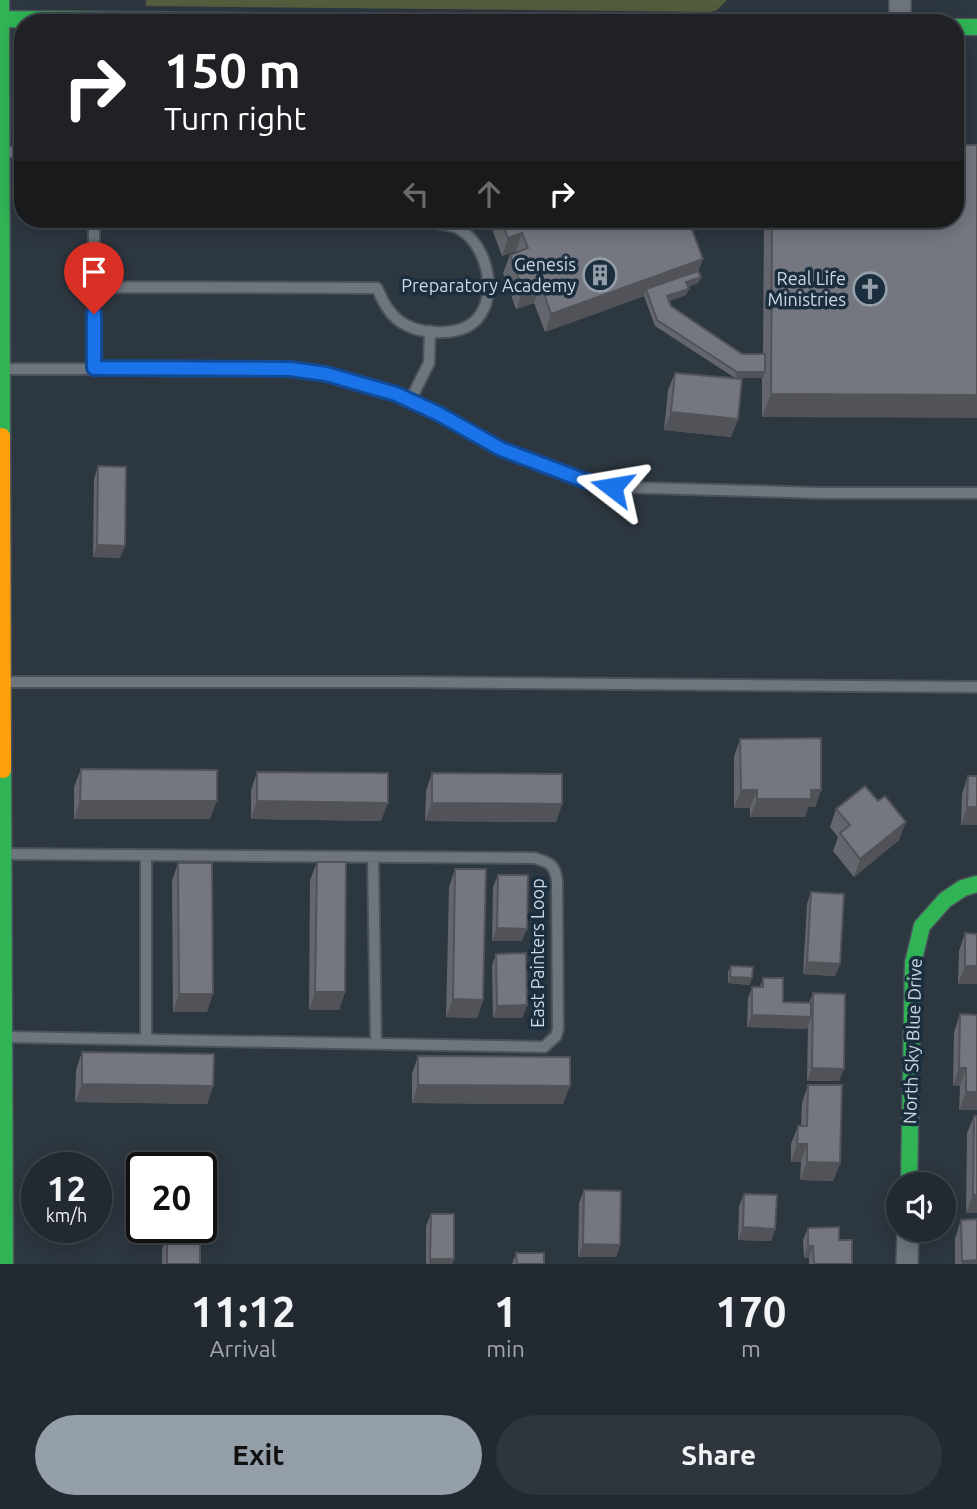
<!DOCTYPE html>
<style>
:root{--surface:#222930;--page:#2e353c;--text:#f1f3f6;--muted:#a2a6ab;--line:#3f454c;--accent:#949fa9}
body{margin:0;font-family:Ubuntu,sans-serif;background:var(--page);color:var(--text);height:100vh;display:flex;flex-direction:column;font-size:26px;white-space:nowrap}
*{box-sizing:border-box;margin:0}
p{font-size:23px;color:var(--muted)}
.icon{flex:none;width:38px;height:38px;fill:none;stroke:currentColor;stroke-width:2;stroke-linecap:round;stroke-linejoin:round}
.map{position:relative;height:1264px;overflow:hidden}
.side{display:flex;flex-direction:column;background:var(--surface);flex:1}
.side>*{flex:none}
.hud{position:absolute;left:14px;top:14px;width:950px;height:214px;border-radius:28px;box-shadow:0 4px 18px #0003,0 0 0 2px var(--line);background:#202124;color:#fff;overflow:hidden}
.fabs{position:absolute;left:886px;top:1172px;display:grid;gap:14px}
.fabs a{display:grid;place-items:center;width:70px;height:70px;border-radius:50%;background:var(--surface);box-shadow:0 4px 18px #0003,0 0 0 2px var(--line);font-size:35px}
.speed{position:absolute;left:21px;top:1152px;display:flex;gap:14px;font-size:35px;font-weight:700;text-align:center}
.speed>*{display:grid;place-content:center;width:91px;height:91px;border-radius:50%;background:var(--surface);box-shadow:0 4px 18px #0003,0 0 0 2px var(--line);line-height:1}
.speed small{font-size:18px;font-weight:400}
.speed .limit{border:4px solid #111;border-radius:10px;background:#fff;color:#111}
.pin{position:absolute;display:grid;place-items:center;width:60px;height:60px;color:#fff;margin:-72px -30px;border-radius:50% 50% 50% 0;rotate:-45deg;box-shadow:0 0 7px #0007}
.pin .icon{rotate:45deg}
.me{position:absolute;width:77px;margin:-38px;rotate:284deg;stroke-linejoin:round;filter:drop-shadow(0 0 5px #0008)}
.turn{display:flex;align-items:center;gap:24px;height:147px;padding:0 35px;font-size:32px}
.turn .icon{width:91px;height:91px;stroke-width:2.5}
.turn b{display:block;font-size:49px;line-height:60px}
.lanes{display:flex;align-items:center;height:66px;padding:0 35px;background:#0003;justify-content:center;gap:35px;direction:ltr}
.lanes .off{opacity:.35}
.eta{display:flex;justify-content:space-evenly;align-items:center;height:119px;text-align:center}
.eta b{font-size:42px;font-weight:600;line-height:49px}
.cta{display:flex;gap:14px;margin-top:auto;padding:14px 35px}
.cta a{flex:1;height:80px;border-radius:42px;background:var(--accent);color:#111;font-size:28px;font-weight:600;line-height:80px;text-align:center}
.cta a+a{background:var(--page);color:var(--text)}
.map>svg:first-child{display:block}
</style>
<div class="map">
<svg width="977" height="1264" viewBox="0 0 977 1264">
<rect width="100%" height="100%" fill="#2d3740"/>
<path fill="#545d3d" d="M 146,0 L 726,0 L 726,1 L 717,10 L 710,12 L 146,6 Z"/>
<g fill="none" stroke-linecap="round" stroke-linejoin="round">
<defs>
<path id="lane" d="M 4,152 L 23,152
M 94,219 L 94,368
M 94,222 L 428,222 C 438,224 450,224 459,229 C 487,244 499,295 477,319 C 462,336 425,335 406,325 C 391,318 383,302 377,288 L 94,287
M 6,369 L 290,369 L 326,374 L 396,394 L 439,414 L 501,448 L 583,480 L 612,487 L 821,493 L 977,493
M 410,401 L 429,363 L 430,331
M 6,682 L 403,682 L 977,687
M 4,854 L 534,858 C 549,862 555,864 557,881 L 558,1029 L 556,1036 L 544,1047 L 8,1037
M 146,856 L 146,1040
M 373,857 L 376,1043"/>
<path id="street" d="M 900,23 L 900,0
M 907,1264 L 908,1230"/>
<path id="fast" d="M 1,0 L 2,436
M 1,19 L 458,23
M 956,27 L 977,27
M 3,770 L 5,1264
M 909,1185 L 913,963 L 922,926 L 945,900 L 963,888 L 977,884"/>
<path id="slow" d="M 2,436 L 3,770"/>
</defs>
<use href="#lane" stroke="#4a535b" stroke-width="14"/>
<use href="#street" stroke="#4a535b" stroke-width="24"/>
<use href="#fast" stroke="#4a535b" stroke-width="19"/>
<use href="#slow" stroke="#4a535b" stroke-width="19"/>
<use href="#lane" stroke="#6e757c" stroke-width="10"/>
<use href="#street" stroke="#6e757c" stroke-width="21"/>
<use href="#fast" stroke="#30b455" stroke-width="16"/>
<use href="#slow" stroke="#ff9f0a" stroke-width="16"/>
</g>
<path fill="#64666d" d="M 495,219 L 688,219 L 703,259 L 698,271 L 701,277 L 698,283 L 688,287 L 686,295 L 669,301 L 671,306 L 742,354 L 763,354 L 764,219 L 956,219 L 762,417 L 762,378 L 735,378 L 655,326 L 644,296 L 545,332 L 534,303 L 516,309 L 503,273 L 510,255 L 516,253 L 516,251 L 502,256 L 492,229 Z
M 675,373 L 738,419 L 731,437 L 664,430 L 668,390 Z
M 98,466 L 120,558 L 93,557 L 94,479 Z
M 740,739 L 821,790 L 815,807 L 808,807 L 805,817 L 750,817 L 750,808 L 734,808 L 734,757 Z
M 81,769 L 210,819 L 74,819 L 74,787 Z
M 257,772 L 381,821 L 251,819 L 251,790 Z
M 432,773 L 562,804 L 556,822 L 425,821 L 426,791 Z
M 968,776 L 977,776 L 977,825 L 961,825 L 962,794 Z
M 836,809 L 899,840 L 854,877 L 833,851 L 838,837 L 830,827 Z
M 317,862 L 345,992 L 339,1010 L 309,1010 L 310,880 Z
M 178,863 L 207,1012 L 173,1012 L 172,881 Z
M 455,869 L 483,1000 L 477,1018 L 446,1017 L 449,887 Z
M 498,875 L 522,941 L 492,941 L 493,887 Z
M 811,892 L 840,964 L 835,976 L 803,974 L 807,904 Z
M 965,933 L 977,934 L 977,984 L 958,984 L 959,951 Z
M 496,954 L 527,1005 L 522,1018 L 493,1018 L 492,966 Z
M 731,966 L 750,985 L 728,983 L 728,972 Z
M 763,978 L 783,1002 L 809,1003 L 813,993 L 839,1081 L 807,1081 L 808,1025 L 807,1029 L 747,1027 L 748,999 L 752,987 L 760,987 Z
M 960,1014 L 977,1015 L 977,1110 L 959,1110 L 960,1086 L 953,1086 L 954,1032 Z
M 82,1052 L 213,1086 L 207,1104 L 75,1102 L 76,1070 Z
M 418,1056 L 563,1104 L 412,1103 L 412,1074 Z
M 808,1085 L 840,1163 L 833,1181 L 800,1180 L 801,1162 L 791,1162 L 791,1144 L 798,1126 L 801,1126 L 802,1103 Z
M 974,1116 L 977,1213 L 966,1213 L 967,1133 Z
M 584,1190 L 620,1245 L 616,1257 L 578,1257 L 579,1203 Z
M 744,1194 L 775,1229 L 771,1241 L 738,1240 L 739,1206 Z
M 431,1214 L 454,1259 L 452,1264 L 426,1264 L 426,1226 Z
M 961,1220 L 977,1264 L 955,1264 L 955,1238 Z
M 808,1228 L 839,1240 L 852,1264 L 809,1264 L 809,1258 L 804,1258 L 803,1240 Z
M 167,1237 L 200,1264 L 162,1264 L 162,1249 Z
M 516,1253 L 544,1264 L 512,1264 Z"/>
<path fill="#515359" d="M 522,233 L 516,251 L 502,256 L 508,238 Z
M 703,259 L 696,277 L 646,289 L 644,296 L 545,332 L 551,314 Z
M 701,277 L 698,283 L 684,288 L 686,282 Z
M 541,285 L 534,303 L 516,309 L 523,291 Z
M 689,289 L 686,295 L 665,302 L 667,296 Z
M 737,372 L 765,372 L 763,378 L 735,378 Z
M 771,394 L 977,395 L 977,418 L 762,417 Z
M 671,412 L 738,419 L 731,437 L 664,430 Z
M 97,545 L 125,546 L 120,558 L 93,557 Z
M 741,790 L 757,790 L 750,808 L 734,808 Z
M 811,790 L 821,790 L 815,807 L 808,807 L 805,817 L 750,817 L 757,799 Z
M 80,801 L 217,801 L 210,819 L 74,819 Z
M 257,801 L 388,803 L 381,821 L 251,819 Z
M 432,803 L 562,804 L 556,822 L 425,821 Z
M 967,807 L 977,807 L 977,825 L 961,825 Z
M 906,822 L 899,840 L 854,877 L 860,859 Z
M 497,928 L 527,929 L 522,941 L 492,941 Z
M 807,962 L 840,964 L 835,976 L 803,974 Z
M 965,966 L 977,966 L 977,984 L 958,984 Z
M 730,977 L 752,978 L 750,985 L 728,983 Z
M 315,992 L 345,992 L 339,1010 L 309,1010 Z
M 179,994 L 213,994 L 207,1012 L 173,1012 Z
M 453,999 L 483,1000 L 477,1018 L 446,1017 Z
M 527,1005 L 522,1018 L 493,1018 L 497,1006 Z
M 752,1015 L 811,1017 L 807,1029 L 747,1027 Z
M 812,1068 L 844,1069 L 839,1081 L 807,1081 Z
M 959,1068 L 966,1068 L 960,1086 L 953,1086 Z
M 82,1084 L 213,1086 L 207,1104 L 75,1102 Z
M 418,1085 L 570,1086 L 563,1104 L 412,1103 Z
M 966,1092 L 977,1092 L 977,1110 L 959,1110 Z
M 797,1144 L 807,1144 L 801,1162 L 791,1162 Z
M 807,1162 L 840,1163 L 833,1181 L 800,1180 Z
M 973,1195 L 977,1195 L 977,1213 L 966,1213 Z
M 743,1227 L 775,1229 L 771,1241 L 738,1240 Z
M 583,1244 L 620,1245 L 616,1257 L 578,1257 Z
M 808,1246 L 813,1246 L 809,1258 L 804,1258 Z
M 430,1259 L 454,1259 L 452,1264 L 429,1264 Z
M 976,1260 L 974,1264 L 961,1264 L 962,1261 Z"/>
<path fill="#74777f" stroke="#515359" stroke-width="2" d="M 956,145 L 977,145 L 977,395 L 771,394 L 772,219 L 956,219 Z
M 501,219 L 688,219 L 703,259 L 551,314 L 541,285 L 523,291 L 510,255 L 528,248 L 522,233 L 508,238 Z
M 698,271 L 701,277 L 686,282 L 689,289 L 667,296 L 671,306 L 742,354 L 765,354 L 765,372 L 737,372 L 657,320 L 646,289 Z
M 675,373 L 742,379 L 738,419 L 671,412 Z
M 98,466 L 126,467 L 125,546 L 97,545 Z
M 821,738 L 821,790 L 811,790 L 811,799 L 757,799 L 757,790 L 741,790 L 740,739 Z
M 81,769 L 217,770 L 217,801 L 80,801 Z
M 257,772 L 388,773 L 388,803 L 257,801 Z
M 432,773 L 562,774 L 562,804 L 432,803 Z
M 968,776 L 977,776 L 977,807 L 967,807 Z
M 865,786 L 878,801 L 885,796 L 906,822 L 860,859 L 840,833 L 850,825 L 836,809 Z
M 317,862 L 346,862 L 345,992 L 315,992 Z
M 178,863 L 212,863 L 213,994 L 179,994 Z
M 455,869 L 486,869 L 483,1000 L 453,999 Z
M 498,875 L 528,875 L 527,929 L 497,928 Z
M 811,892 L 844,894 L 840,964 L 807,962 Z
M 965,933 L 977,934 L 977,966 L 965,966 Z
M 526,953 L 527,1005 L 497,1006 L 496,954 Z
M 731,966 L 753,967 L 752,978 L 730,977 Z
M 763,978 L 783,978 L 783,1002 L 811,1003 L 811,1017 L 752,1015 L 752,987 L 763,987 Z
M 813,993 L 845,994 L 844,1069 L 812,1068 Z
M 960,1014 L 977,1015 L 977,1092 L 966,1092 L 966,1068 L 959,1068 Z
M 82,1052 L 214,1054 L 213,1086 L 82,1084 Z
M 418,1056 L 570,1057 L 570,1086 L 418,1085 Z
M 808,1085 L 842,1085 L 840,1163 L 807,1162 L 807,1144 L 797,1144 L 798,1126 L 807,1126 Z
M 974,1116 L 977,1116 L 977,1195 L 973,1195 Z
M 584,1190 L 621,1191 L 620,1245 L 583,1244 Z
M 744,1194 L 777,1195 L 775,1229 L 743,1227 Z
M 431,1214 L 454,1214 L 454,1259 L 430,1259 Z
M 977,1219 L 977,1264 L 976,1264 L 976,1260 L 962,1261 L 961,1220 Z
M 839,1227 L 839,1240 L 852,1240 L 852,1264 L 814,1264 L 813,1246 L 808,1246 L 808,1228 Z
M 200,1236 L 200,1264 L 167,1264 L 167,1237 Z
M 516,1253 L 544,1253 L 544,1264 L 517,1264 Z"/>
<g fill="none" stroke-linecap="round" stroke-linejoin="round">
<defs>
<path id="route" d="M 94,314 L 94,368 L 290,369 L 326,374 L 396,394 L 439,414 L 501,449 L 583,480 L 612,487"/>
</defs>
<use href="#route" stroke="#114b97" stroke-width="18"/>
<use href="#route" stroke="#1a73e8" stroke-width="12"/>
</g>
<defs>
<symbol id="building-ring" viewBox="-11 -11 22 22"><circle r="9.5" fill="#1b2e3e" stroke="#949fa9" stroke-width="1.5"/><path d="M-4-6H4V6H1V3H-1V6H-4ZM-2.5-4.3h1.7v1.8h-1.7ZM.8-4.3h1.7v1.8H.8ZM-2.5-1h1.7V.8h-1.7ZM.8-1h1.7V.8H.8Z" fill="#949fa9"/></symbol>
<symbol id="church-ring" viewBox="-11 -11 22 22"><circle r="9.5" fill="#1b2e3e" stroke="#949fa9" stroke-width="1.5"/><path d="M-1.2-6h2.4v3.5h3.3v2.4h-3.3V6h-2.4V-.1h-3.3v-2.4h3.3Z" fill="#949fa9"/></symbol>
</defs>
<g fill-rule="evenodd">
<use href="#building-ring" x="581" y="256" width="38" height="38"/>
<use href="#church-ring" x="851" y="270" width="38" height="38"/>
</g>
<g text-anchor="middle" stroke-width="7" stroke-linejoin="round" paint-order="stroke">
<g font-size="18" fill="#ccd7e2" stroke="#1b2e3e" text-anchor="end">
<text x="576" y="271">Genesis<tspan x="576" dy="21">Preparatory Academy</tspan></text>
<text x="846" y="285">Real Life<tspan x="846" dy="21">Ministries</tspan></text>
</g>
<g font-size="18" fill="#ccd7e2" stroke="#1b2e3e">
<text transform="translate(538 953) rotate(-90)" y="6">East Painters Loop</text>
<text transform="translate(913 1041) rotate(-88)" y="6">North Sky Blue Drive</text>
</g>
</g>
</svg>
<div class="fabs">
<a><svg class="icon" aria-label="sound" viewBox="0 0 24 24"><path d="M4 9h4l5-4v14l-5-4H4zM17 9q2 3 0 6"/></svg></a>
</div>
<div class="speed"><div>12<small>km/h</small></div><div class="limit">20</div></div>
<div class="pin" style="left:94px;top:314px;background:#d93025"><svg class="icon" aria-label="arrive" viewBox="0 0 24 24"><path d="M6 21V4h12l-3 4 3 4H6"/></svg></div>
<svg class="me" style="left:612px;top:487px" viewBox="-20 -20 40 40"><path d="M0-17L14 15 0 8-14 15z" fill="#1a73e8" stroke="#fff" stroke-width="4"/></svg>
<div class="hud">
<div class="turn"><svg class="icon" aria-label="right" viewBox="0 0 24 24"><path d="M7 20v-9h11M14 6l5 5-5 5"/></svg><div><b>150 m</b>Turn right</div></div>
<div class="lanes"><svg class="icon off" aria-label="left" viewBox="0 0 24 24"><path d="M17 20v-9H6M10 6l-5 5 5 5"/></svg><svg class="icon off" aria-label="ahead" viewBox="0 0 24 24"><path d="M12 20V5M6 11l6-6 6 6"/></svg><svg class="icon" aria-label="right" viewBox="0 0 24 24"><path d="M7 20v-9h11M14 6l5 5-5 5"/></svg></div>
</div>
</div>
<section class="side">
<div class="eta">
<div><b>11:12</b><p>Arrival</p></div>
<div><b>1</b><p>min</p></div>
<div><b>170</b><p>m</p></div>
</div>
<div class="cta"><a>Exit</a><a>Share</a></div>
</section>
